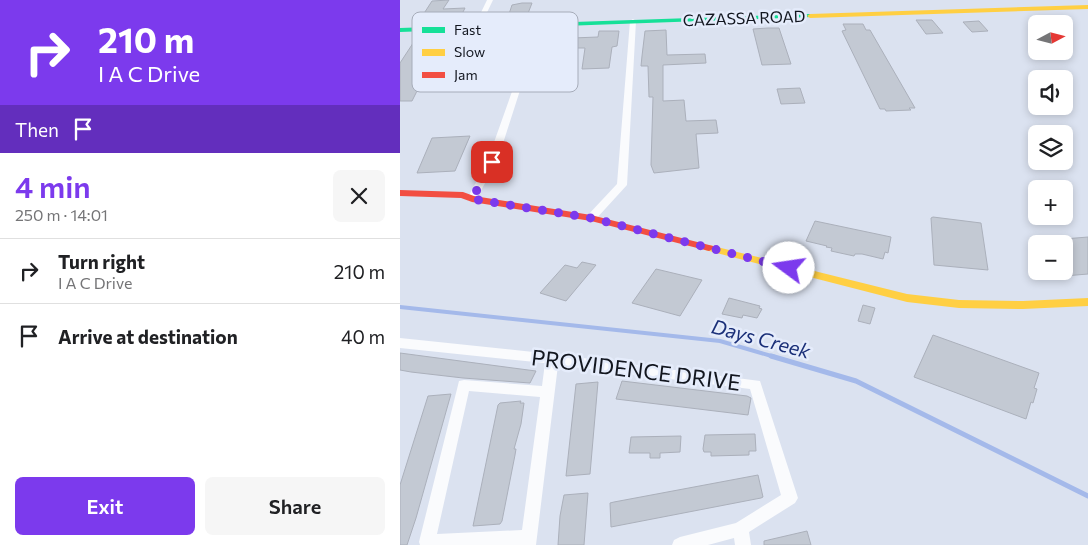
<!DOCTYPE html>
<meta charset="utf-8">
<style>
:root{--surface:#fff;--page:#f6f6f6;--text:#202124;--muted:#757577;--line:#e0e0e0;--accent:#7c3aed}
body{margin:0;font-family:Commissioner,sans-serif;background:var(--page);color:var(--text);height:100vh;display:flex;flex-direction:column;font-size:19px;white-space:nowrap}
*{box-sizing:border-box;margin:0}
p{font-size:16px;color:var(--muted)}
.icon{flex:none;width:28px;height:28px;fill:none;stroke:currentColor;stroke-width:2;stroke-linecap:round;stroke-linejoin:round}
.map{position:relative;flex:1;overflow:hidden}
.sheet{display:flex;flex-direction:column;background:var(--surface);width:400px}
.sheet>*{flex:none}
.guide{background:#7c3aed;color:#fff;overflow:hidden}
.needle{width:32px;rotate:83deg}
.tools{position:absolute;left:628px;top:15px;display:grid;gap:10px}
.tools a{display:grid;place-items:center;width:45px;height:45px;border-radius:8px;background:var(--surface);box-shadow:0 2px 8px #0003;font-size:25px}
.pin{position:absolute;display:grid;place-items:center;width:42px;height:42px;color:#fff;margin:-21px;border-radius:10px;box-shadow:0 2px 8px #0006}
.me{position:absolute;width:55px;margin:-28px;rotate:284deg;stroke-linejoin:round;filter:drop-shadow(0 0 4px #0008)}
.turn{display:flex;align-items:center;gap:18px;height:105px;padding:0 15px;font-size:22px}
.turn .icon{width:65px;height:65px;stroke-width:2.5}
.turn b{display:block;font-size:35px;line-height:42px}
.then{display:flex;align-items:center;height:48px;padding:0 15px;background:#0003;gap:10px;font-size:19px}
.round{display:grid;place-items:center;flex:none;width:52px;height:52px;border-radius:8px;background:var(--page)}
.head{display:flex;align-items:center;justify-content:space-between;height:85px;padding:0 15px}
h1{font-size:30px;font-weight:600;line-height:38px;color:var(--accent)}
.button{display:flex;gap:10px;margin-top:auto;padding:10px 15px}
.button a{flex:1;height:58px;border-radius:8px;background:var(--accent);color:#fff;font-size:20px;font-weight:600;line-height:58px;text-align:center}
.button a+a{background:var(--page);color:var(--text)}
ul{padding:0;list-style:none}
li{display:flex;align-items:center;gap:15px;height:65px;padding:0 15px;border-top:1px solid var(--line)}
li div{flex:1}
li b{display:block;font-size:19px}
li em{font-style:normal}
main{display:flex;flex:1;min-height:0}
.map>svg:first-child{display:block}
</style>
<main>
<section class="sheet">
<div class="guide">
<div class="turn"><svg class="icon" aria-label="right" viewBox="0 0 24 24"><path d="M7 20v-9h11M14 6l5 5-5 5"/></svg><div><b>210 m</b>I A C Drive</div></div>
<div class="then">Then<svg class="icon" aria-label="arrive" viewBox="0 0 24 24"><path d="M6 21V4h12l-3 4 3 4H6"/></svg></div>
</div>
<div class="head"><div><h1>4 min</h1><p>250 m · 14:01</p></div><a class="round"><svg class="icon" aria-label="close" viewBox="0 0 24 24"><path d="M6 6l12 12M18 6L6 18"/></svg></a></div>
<ul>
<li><svg class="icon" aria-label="right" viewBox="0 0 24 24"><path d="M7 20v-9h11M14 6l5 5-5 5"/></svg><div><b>Turn right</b><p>I A C Drive</p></div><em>210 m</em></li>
<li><svg class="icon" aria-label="arrive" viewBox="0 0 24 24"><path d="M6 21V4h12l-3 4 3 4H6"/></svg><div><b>Arrive at destination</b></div><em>40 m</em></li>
</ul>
<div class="button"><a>Exit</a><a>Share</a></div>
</section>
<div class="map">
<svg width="688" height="545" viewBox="0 0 688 545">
<rect width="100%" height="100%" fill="#dbe2f0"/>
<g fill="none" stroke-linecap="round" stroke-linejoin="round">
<path stroke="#a4b9ea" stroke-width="4" d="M 0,307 L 320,341 L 375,357"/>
<path stroke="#a4b9ea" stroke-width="5" d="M 371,356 L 456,381 L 688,496"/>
</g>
<path fill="#c3c9d3" stroke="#abb0bb" d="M 49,0 L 43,9 L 65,8 L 59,20 L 56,20 L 54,23 L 26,24 L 30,18 L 21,18 L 32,1 Z
M 122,3 L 132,3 L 127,16 L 108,17 L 112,5 Z
M 516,20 L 532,20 L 543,33 L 526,34 Z
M 579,21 L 588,31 L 572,32 L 563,22 Z
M 443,24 L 463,24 L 466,30 L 470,30 L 515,108 L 509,108 L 511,110 L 486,111 L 485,109 L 480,109 L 442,31 L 446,30 Z
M 368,28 L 379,28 L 391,64 L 362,65 L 353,29 Z
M 266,30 L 267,55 L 305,54 L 306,63 L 263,65 L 263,101 L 284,100 L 286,121 L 316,120 L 318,133 L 296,134 L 299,168 L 254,173 L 251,165 L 253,97 L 249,97 L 248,66 L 241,66 L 242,56 L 245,31 Z
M 199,31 L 219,31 L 217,46 L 212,47 L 209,68 L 182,69 L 185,48 L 165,48 L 163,57 L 140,57 L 146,39 L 198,37 Z
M 48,33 L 44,41 L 108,38 L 102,58 L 107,57 L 95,88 L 17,91 L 12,101 L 0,101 L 0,63 L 19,34 Z
M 400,88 L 405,103 L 381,104 L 377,89 Z
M 70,136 L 55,171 L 17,173 L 32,138 Z
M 533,217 L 581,223 L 588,270 L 534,265 L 531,218 Z
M 415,221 L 491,237 L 488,253 L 485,252 L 483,259 L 462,254 L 455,254 L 454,256 L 431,251 L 432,248 L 426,247 L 427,246 L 406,241 Z
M 688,237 L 688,274 L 664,276 L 664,239 Z
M 182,262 L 196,265 L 166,301 L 140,293 L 165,265 L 177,268 Z
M 256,269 L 302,280 L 280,316 L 232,303 Z
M 329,298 L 360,306 L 359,308 L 362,309 L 357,318 L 343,315 L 342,318 L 322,314 Z
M 463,305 L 475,308 L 470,324 L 458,321 Z
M 533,335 L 639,373 L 634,388 L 637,389 L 633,403 L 631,402 L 626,419 L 514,377 Z
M 0,353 L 113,368 L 136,371 L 130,383 L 63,378 L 11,372 L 0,370 Z
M 222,381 L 347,396 L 351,398 L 348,415 L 216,399 Z
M 198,382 L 190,474 L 166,476 L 176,384 Z
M 51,394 L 16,518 L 7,545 L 0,545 L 0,485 L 28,396 Z
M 121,401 L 120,403 L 124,403 L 121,424 L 114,449 L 116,449 L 115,455 L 102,521 L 100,524 L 73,526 L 98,405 L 100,403 Z
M 355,434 L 356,451 L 349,451 L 349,455 L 311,456 L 311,452 L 304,452 L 303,449 L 305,435 Z
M 281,436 L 280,452 L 260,453 L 260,458 L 250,458 L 250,453 L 229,453 L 231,437 Z
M 358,475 L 363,497 L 361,498 L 211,527 L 210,503 L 214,502 Z
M 188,493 L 184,545 L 158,545 L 160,516 L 164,495 Z
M 407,531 L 411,545 L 364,545 L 364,541 Z"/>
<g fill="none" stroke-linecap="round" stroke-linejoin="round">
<path fill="#fafbfd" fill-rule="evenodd" d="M 87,0 L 93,0 L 80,27 L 75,28 L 74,27 Z
M 233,19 L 236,21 L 227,185 L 195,220 L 187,220 L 186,218 L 187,216 L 217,184 L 230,21 Z
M 136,24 L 141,25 L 97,162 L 75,201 L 69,201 L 67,199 L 87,162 Z
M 0,338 L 152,354 L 360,381 L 398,498 L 395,503 L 349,532 L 351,545 L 335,545 L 334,538 L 308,545 L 272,545 L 274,540 L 280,537 L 336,523 L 381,495 L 350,389 L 158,365 L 136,545 L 20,545 L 19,542 L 59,381 L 64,380 L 142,386 L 145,363 L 0,348 ZM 69,391 L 140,397 L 122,530 L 37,534 Z"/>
<path fill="#16e098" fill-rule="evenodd" d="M 410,14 L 412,15 L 412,17 L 0,32 L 0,28 Z"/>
<path fill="#ffcf43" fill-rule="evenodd" d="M 688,5 L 688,9 L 410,18 L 407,16 L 410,14 Z
M 309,245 L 507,294 L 559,300 L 623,301 L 688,298 L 688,306 L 623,309 L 559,308 L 507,302 L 305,250 L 304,248 L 305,246 Z"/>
<path fill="#f24e42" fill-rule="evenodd" d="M 0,190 L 63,192 L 74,196 L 191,215 L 313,246 L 314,248 L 309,251 L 191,221 L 72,202 L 61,198 L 0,196 Z"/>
</g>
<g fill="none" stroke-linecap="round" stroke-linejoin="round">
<path stroke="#7c3aed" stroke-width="9" stroke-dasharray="0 16.2" d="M 92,162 L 72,199 L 191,218 L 389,268"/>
</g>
<g text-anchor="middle" stroke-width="5" stroke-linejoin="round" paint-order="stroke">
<g font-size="16" fill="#12161f" stroke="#e5ecfb">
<text transform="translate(344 18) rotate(-2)" y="6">CAZASSA ROAD</text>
</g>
<g font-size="20" font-style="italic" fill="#1a2f78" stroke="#e5ecfb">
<text transform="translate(361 339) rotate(15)" y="7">Days Creek</text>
</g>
<g font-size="22" fill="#12161f" stroke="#e5ecfb">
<text transform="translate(236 370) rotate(7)" y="8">PROVIDENCE DRIVE</text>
</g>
</g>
<rect x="12" y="12" width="166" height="80" rx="8" fill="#e5ecfb" stroke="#a6acb9" stroke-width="1"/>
<rect x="22" y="27" width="23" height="6" fill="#16e098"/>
<rect x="22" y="49" width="23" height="7" fill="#ffcf43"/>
<rect x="22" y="72" width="23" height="6" fill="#f24e42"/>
<g font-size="14" fill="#12161f">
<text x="54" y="35">Fast</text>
<text x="54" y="57">Slow</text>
<text x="54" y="80">Jam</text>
</g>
</svg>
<div class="tools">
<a><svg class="needle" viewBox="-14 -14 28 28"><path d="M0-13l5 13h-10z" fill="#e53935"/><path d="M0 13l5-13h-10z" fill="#757577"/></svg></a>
<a><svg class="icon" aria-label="sound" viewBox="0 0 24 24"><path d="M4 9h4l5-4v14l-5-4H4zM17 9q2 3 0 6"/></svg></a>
<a><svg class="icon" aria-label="layers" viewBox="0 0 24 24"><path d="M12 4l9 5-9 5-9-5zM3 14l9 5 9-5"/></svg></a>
<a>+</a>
<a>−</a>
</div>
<div class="pin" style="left:92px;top:162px;background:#d93025"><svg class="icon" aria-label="arrive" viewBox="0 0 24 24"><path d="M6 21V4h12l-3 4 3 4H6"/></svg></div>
<svg class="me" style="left:389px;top:268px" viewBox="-20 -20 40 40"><circle r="19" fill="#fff"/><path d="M0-13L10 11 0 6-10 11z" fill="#7c3aed"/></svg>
</div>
</main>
